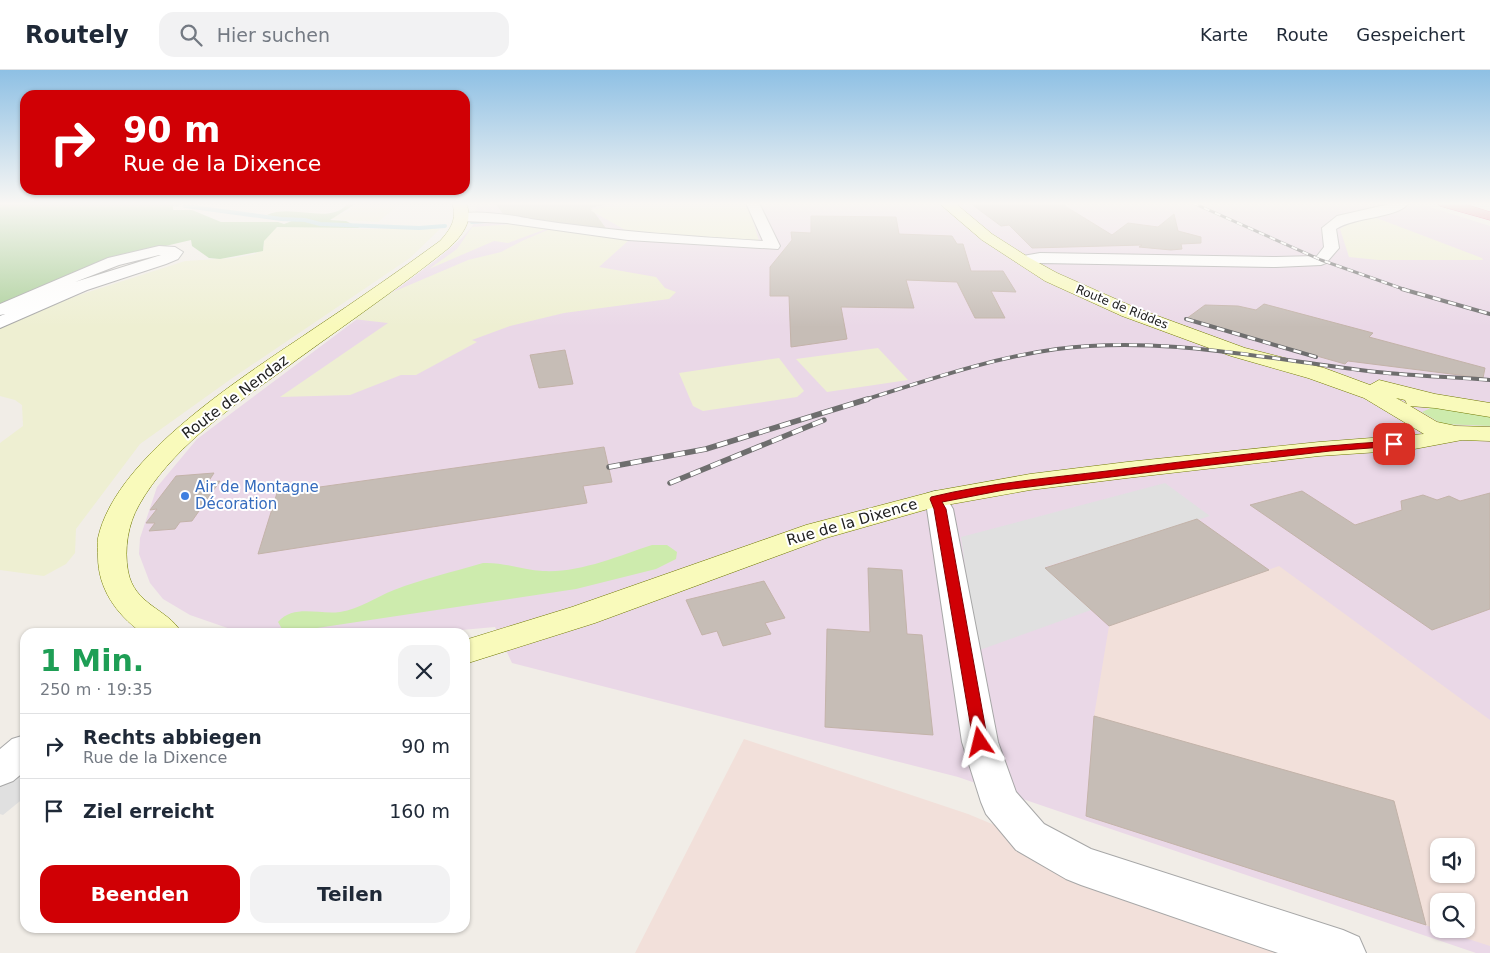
<!DOCTYPE html>
<html lang="de">
<meta charset="utf-8">
<style>
:root{--surface:#fff;--page:#f2f2f3;--text:#1f2937;--muted:#747a83;--line:#e0e1e3;--accent:#d00005}
body{margin:0;font-family:"DejaVu Sans",sans-serif;background:var(--page);color:var(--text);height:100vh;display:flex;flex-direction:column;font-size:19px;white-space:nowrap}
*{box-sizing:border-box;margin:0}
p{font-size:16px;color:var(--muted)}
.icon{flex:none;width:28px;height:28px;fill:none;stroke:currentColor;stroke-width:2;stroke-linecap:round;stroke-linejoin:round}
.map{position:relative;flex:1;overflow:hidden}
.sheet{position:absolute;left:20px;top:558px;width:450px;height:305px;display:flex;flex-direction:column;background:var(--surface);border-radius:15px;box-shadow:0 1px 4px #0004}
.sheet>*{flex:none}
.banner{position:absolute;left:20px;top:20px;width:450px;height:105px;border-radius:15px;box-shadow:0 1px 4px #0004;background:#d00005;color:#fff;overflow:hidden}
.buttons{position:absolute;left:1430px;top:768px;display:grid;gap:10px}
.buttons a{display:grid;place-items:center;width:45px;height:45px;border-radius:10px;background:var(--surface);box-shadow:0 1px 4px #0004;font-size:25px}
.pin{position:absolute;display:grid;place-items:center;width:42px;height:42px;color:#fff;margin:-21px;border-radius:10px;box-shadow:0 2px 8px #0006}
.me{position:absolute;width:55px;margin:-28px;rotate:350deg;stroke-linejoin:round;filter:drop-shadow(0 0 4px #0008)}
.turn{display:flex;align-items:center;gap:18px;height:105px;padding:0 20px;font-size:22px}
.turn .icon{width:65px;height:65px;stroke-width:2.5}
.turn b{display:block;font-size:35px;line-height:42px}
.round{display:grid;place-items:center;flex:none;width:52px;height:52px;border-radius:15px;background:var(--page)}
.headline{display:flex;align-items:center;justify-content:space-between;height:85px;padding:0 20px}
h1{font-size:30px;font-weight:800;line-height:38px;color:#1e9e55}
.button{display:flex;gap:10px;margin-top:auto;padding:10px 20px}
.button a{flex:1;height:58px;border-radius:15px;background:var(--accent);color:#fff;font-size:20px;font-weight:800;line-height:58px;text-align:center}
.button a+a{background:var(--page);color:var(--text)}
ul{padding:0;list-style:none}
li{display:flex;align-items:center;gap:15px;height:65px;padding:0 20px;border-top:1px solid var(--line)}
li div{flex:1}
li b{display:block;font-size:19px}
li em{font-style:normal}
header{display:flex;align-items:center;gap:30px;box-sizing:border-box;height:70px;padding:0 25px;background:var(--surface);border-bottom:1px solid var(--line)}
header strong{font-size:24px}
nav{display:flex;gap:28px;margin-inline-start:auto;font-size:18px}
.search{width:350px;height:45px;background:var(--page);display:flex;align-items:center;gap:12px;box-sizing:border-box;padding:0 18px;border-radius:15px;color:var(--muted);font-size:19px}
.map>svg:first-child{display:block}
</style>
<header>
<strong>Routely</strong>
<div class="search"><svg class="icon" aria-label="search" viewBox="0 0 24 24"><circle cx="10" cy="10" r="6"/><path d="M15 15l6 6"/></svg>Hier suchen</div>
<nav><a>Karte</a><a>Route</a><a>Gespeichert</a></nav>
</header>
<div class="map">
<svg width="1490" height="883" viewBox="0 0 1490 883">
<rect width="100%" height="100%" fill="#f1ede7"/>
<path fill="#ead8e7" fill-rule="evenodd" d="M 477,133 L 1417,133 L 1490,156 L 1490,883 L 1476,883 L 958,707 L 512,593 L 495,557 L 439,562 L 239,562 L 190,545 L 163,529 L 150,513 L 139,484 L 140,468 L 157,417 L 197,369 L 436,190 L 462,168 L 473,155 ZM 1439,776 L 1466,776 L 1466,804 L 1439,804 ZM 1439,831 L 1466,831 L 1466,859 L 1439,859 Z"/>
<path fill="#f2e0da" fill-rule="evenodd" d="M 1279,496 L 1490,650 L 1490,876 L 1087,746 L 1094,646 L 1109,556 ZM 1439,776 L 1466,776 L 1466,804 L 1439,804 ZM 1439,831 L 1466,831 L 1466,859 L 1439,859 Z
M 744,669 L 968,744 L 1301,883 L 635,883 Z"/>
<path fill="#c6c5b2" d="M 495,133 L 611,133 L 591,138 L 608,161 L 504,145 Z"/>
<path fill="#eeefd2" d="M 357,133 L 436,133 L 429,135 L 399,135 L 378,152 L 330,149 L 350,140 Z
M 628,133 L 746,133 L 750,140 L 759,171 L 627,161 L 590,140 Z
M 1374,147 L 1482,188 L 1483,190 L 1378,190 L 1349,187 L 1340,159 L 1352,151 Z
M 513,154 L 546,159 L 508,173 L 494,171 L 429,199 L 457,179 L 472,157 Z
M 288,156 L 354,159 L 440,159 L 410,188 L 231,309 L 140,374 L 76,459 L 75,483 L 66,494 L 44,506 L 0,500 L 0,373 L 23,356 L 22,335 L 15,330 L 0,326 L 0,257 L 73,227 L 185,191 L 234,188 L 255,184 L 264,178 L 264,171 L 274,158 Z
M 550,159 L 629,170 L 599,197 L 656,207 L 665,218 L 676,222 L 669,229 L 564,243 L 510,256 L 472,270 L 477,272 L 416,305 L 401,305 L 350,325 L 280,327 L 388,253 L 353,249 L 386,225 L 468,190 L 501,182 L 524,170 Z
M 878,278 L 908,310 L 827,322 L 796,289 Z
M 779,288 L 804,321 L 797,327 L 703,341 L 693,336 L 679,303 Z"/>
<path fill="#cdebad" d="M 1433,337 L 1490,347 L 1490,356 L 1442,354 L 1422,342 Z
M 652,475 L 667,475 L 677,482 L 676,489 L 656,499 L 576,519 L 297,561 L 282,559 L 278,552 C 294,534 319,545 340,542 C 360,539 376,527 394,520 C 422,509 453,502 483,493 C 504,492 523,500 543,501 C 580,503 618,486 652,475 Z"/>
<path fill="#acd09b" d="M 0,133 L 180,133 L 173,135 L 173,140 L 192,140 L 221,152 L 278,152 L 284,154 L 292,151 L 267,145 C 292,133 331,156 348,133 L 357,133 L 330,150 L 346,151 L 360,158 L 277,157 L 264,171 L 263,181 L 220,189 L 209,188 L 192,176 L 191,170 L 114,188 L 72,203 L 0,238 Z"/>
<path fill="#e0e0e0" d="M 1165,413 L 1210,446 L 1045,497 L 1091,540 L 977,581 L 961,467 Z
M 25,695 L 25,727 L 3,745 L 0,744 L 0,716 Z"/>
<g fill="none" stroke-linecap="round" stroke-linejoin="round">
<path stroke="#a7d3de" stroke-width="4" d="M 171,133 L 177,135
M 185,136 L 281,149 L 305,150 L 320,154 L 419,158 L 445,156
M 472,152 L 487,151"/>
</g>
<path fill="#c6bdb6" stroke="#c3b3a9" d="M 970,133 L 1060,133 L 1112,165 L 1128,153 L 1158,157 L 1174,144 L 1178,161 L 1201,167 L 1201,173 L 1181,174 L 1182,179 L 1171,180 L 1139,177 L 1142,175 L 1032,178 L 1009,155 L 1001,156 Z
M 811,146 L 896,147 L 899,164 L 952,166 L 957,174 L 963,174 L 971,201 L 1003,201 L 1016,222 L 991,221 L 1005,248 L 975,248 L 957,212 L 906,210 L 914,238 L 841,237 L 847,269 L 791,277 L 789,226 L 770,226 L 770,197 L 792,170 L 791,162 L 811,163 Z
M 1264,234 L 1373,263 L 1369,267 L 1485,298 L 1483,308 L 1348,291 L 1345,294 L 1186,249 L 1205,235 L 1238,236 L 1256,240 Z
M 565,280 L 573,314 L 539,318 L 530,285 Z
M 604,377 L 612,412 L 583,416 L 587,433 L 258,484 L 277,423 Z
M 214,403 L 208,412 L 220,411 L 192,451 L 180,452 L 175,459 L 149,461 L 155,453 L 146,453 L 157,439 L 150,440 L 176,406 Z
M 1302,421 L 1355,455 L 1402,440 L 1401,431 L 1423,425 L 1437,430 L 1449,426 L 1460,431 L 1490,423 L 1490,539 L 1432,560 L 1250,435 Z
M 1197,449 L 1269,500 L 1109,556 L 1045,498 Z
M 868,498 L 902,500 L 907,564 L 922,565 L 933,665 L 825,657 L 827,559 L 870,562 Z
M 764,511 L 785,548 L 765,553 L 771,564 L 723,576 L 717,561 L 702,565 L 686,530 Z
M 1094,646 L 1394,731 L 1426,855 L 1086,746 Z"/>
<g fill="none" stroke-linecap="round" stroke-linejoin="round">
<defs>
<path id="street" d="M 746,133 L 759,133 L 780,176 L 778,179 L 628,170 L 507,153 L 463,151 L 456,147 C 464,137 517,146 531,149 C 608,161 685,166 763,171 Z
M 1394,133 L 1409,133 C 1396,149 1356,146 1336,159 L 1339,178 L 1326,193 L 1321,195 L 1276,197 L 1040,193 L 1022,195 L 1014,190 L 1017,187 L 1040,183 L 1276,187 L 1317,186 L 1324,177 L 1322,158 L 1337,146 Z
M 159,176 L 175,177 L 183,182 L 178,189 L 166,194 L 87,220 L 0,258 L 0,246 L 5,244 L 0,245 L 0,234 L 108,188 ZM 159,185 L 161,185 L 75,212 L 119,195 Z
M 935,421 L 944,424 L 953,439 L 998,672 L 1016,722 L 1044,754 L 1091,779 L 1343,860 L 1359,867 L 1366,883 L 1278,883 L 1081,815 L 1066,809 L 1016,780 L 986,744 L 981,732 L 962,672 L 927,439 L 922,429 L 926,424 Z
M 25,665 L 25,701 L 13,711 L 0,716 L 0,679 L 12,669 Z"/>
<path id="secondary" d="M 452,133 L 466,133 C 474,151 462,165 450,177 C 394,222 334,262 276,305 C 226,341 170,380 139,435 C 128,454 124,479 128,501 C 134,535 168,539 181,562 L 141,562 C 116,544 98,518 98,487 C 98,481 97,474 98,468 C 116,385 249,303 315,258 C 357,230 399,201 440,171 C 450,160 458,149 452,133 Z
M 939,133 L 955,133 L 992,164 L 1028,187 L 1057,203 L 1136,238 L 1245,278 L 1324,298 L 1370,315 L 1379,310 L 1435,324 L 1490,333 L 1490,347 L 1435,338 L 1410,336 L 1437,352 L 1456,356 L 1490,357 L 1490,371 L 1462,370 L 1409,380 L 1319,386 L 1127,408 L 1030,420 L 935,437 L 826,468 L 595,553 L 465,594 L 465,570 L 572,537 L 806,455 L 935,421 L 1030,404 L 1127,392 L 1319,372 L 1424,364 L 1364,328 L 1308,308 L 1231,286 L 1122,246 L 1045,211 L 982,170 ZM 1396,328 L 1405,330 L 1407,334 Z"/>
<path id="highway" d="M 1438,133 L 1461,133 L 1490,142 L 1490,150 L 1440,136 Z"/>
</defs>
<use href="#street" stroke="#a7a7a7" stroke-width="2"/>
<use href="#secondary" stroke="#717a04" stroke-width="1"/>
<use href="#highway" stroke="#dd2569" stroke-width="1"/>
<use href="#street" fill="#fff" fill-rule="evenodd"/>
<use href="#secondary" fill="#f9fabb" fill-rule="evenodd"/>
<use href="#highway" fill="#e88ea1" fill-rule="evenodd"/>
<defs>
<path id="rail-far2" d="M 1193,133 L 1321,190 L 1406,220"/>
<path id="rail-far1" d="M 1402,219 L 1490,244
M 1186,249 L 1316,287
M 864,330 C 928,310 991,288 1057,279 C 1165,265 1270,290 1377,302 C 1414,306 1452,307 1490,310"/>
<path id="rail" d="M 609,397 L 706,379 L 868,329
M 670,413 L 824,350"/>
</defs>
<use href="#rail-far2" stroke="#6e6e6e" stroke-width="3"/>
<use href="#rail-far1" stroke="#6e6e6e" stroke-width="4"/>
<use href="#rail" stroke="#6e6e6e" stroke-width="5.5"/>
<use href="#rail-far2" stroke="#fff" stroke-width="2" stroke-dasharray="6" stroke-linecap="butt"/>
<use href="#rail-far1" stroke="#fff" stroke-width="2.5" stroke-dasharray="8" stroke-linecap="butt"/>
<use href="#rail" stroke="#fff" stroke-width="4" stroke-dasharray="11" stroke-linecap="butt"/>
</g>
<linearGradient id="sky" x2="0" y2="1"><stop stop-color="#8ec0e4"/><stop offset="0.52" stop-color="#f9f7f4"/><stop offset="1" stop-color="#f9f7f4" stop-opacity="0"/></linearGradient>
<rect width="1490" height="257" fill="url(#sky)"/>
<path fill="#d00005" stroke="#870003" d="M 1394,371 L 1399,374 L 1397,376 L 1330,381 L 1168,400 L 1004,420 L 942,432 L 946,439 L 988,672 L 985,676 L 980,678 L 974,676 L 934,439 L 930,429 L 931,427 C 989,413 1049,408 1107,401 C 1203,389 1298,377 1394,371 Z"/>
<circle fill="#3f7fe0" stroke="#fff" stroke-width="2" cx="185" cy="426" r="5"/>
<g text-anchor="middle" stroke-width="4" stroke-linejoin="round" paint-order="stroke">
<g font-size="12" fill="#202020" stroke="#fff">
<text transform="translate(1122 237) rotate(22)" y="4">Route de Riddes</text>
</g>
<g font-size="15" fill="#202020" stroke="#fff">
<text transform="translate(235 327) rotate(-37)" y="5">Route de Nendaz</text>
<text transform="translate(852 452) rotate(-16)" y="5">Rue de la Dixence</text>
</g>
<g font-size="15" fill="#366cbe" stroke="#fff" text-anchor="start">
<text x="195" y="422">Air de Montagne<tspan x="195" dy="17">Décoration</tspan></text>
</g>
</g>
</svg>
<div class="buttons">
<a><svg class="icon" aria-label="sound" viewBox="0 0 24 24"><path d="M4 9h4l5-4v14l-5-4H4zM17 9q2 3 0 6"/></svg></a>
<a><svg class="icon" aria-label="search" viewBox="0 0 24 24"><circle cx="10" cy="10" r="6"/><path d="M15 15l6 6"/></svg></a>
</div>
<div class="pin" style="left:1394px;top:374px;background:#d93025"><svg class="icon" aria-label="arrive" viewBox="0 0 24 24"><path d="M6 21V4h12l-3 4 3 4H6"/></svg></div>
<svg class="me" style="left:980px;top:672px" viewBox="-20 -20 40 40"><path d="M0-17L14 15 0 8-14 15z" fill="#d00005" stroke="#fff" stroke-width="4"/></svg>
<div class="banner">
<div class="turn"><svg class="icon" aria-label="right" viewBox="0 0 24 24"><path d="M7 20v-9h11M14 6l5 5-5 5"/></svg><div><b>90 m</b>Rue de la Dixence</div></div>
</div>
<section class="sheet">
<div class="headline"><div><h1>1 Min.</h1><p>250 m · 19:35</p></div><a class="round"><svg class="icon" aria-label="close" viewBox="0 0 24 24"><path d="M6 6l12 12M18 6L6 18"/></svg></a></div>
<ul>
<li><svg class="icon" aria-label="right" viewBox="0 0 24 24"><path d="M7 20v-9h11M14 6l5 5-5 5"/></svg><div><b>Rechts abbiegen</b><p>Rue de la Dixence</p></div><em>90 m</em></li>
<li><svg class="icon" aria-label="arrive" viewBox="0 0 24 24"><path d="M6 21V4h12l-3 4 3 4H6"/></svg><div><b>Ziel erreicht</b></div><em>160 m</em></li>
</ul>
<div class="button"><a>Beenden</a><a>Teilen</a></div>
</section>
</div>
